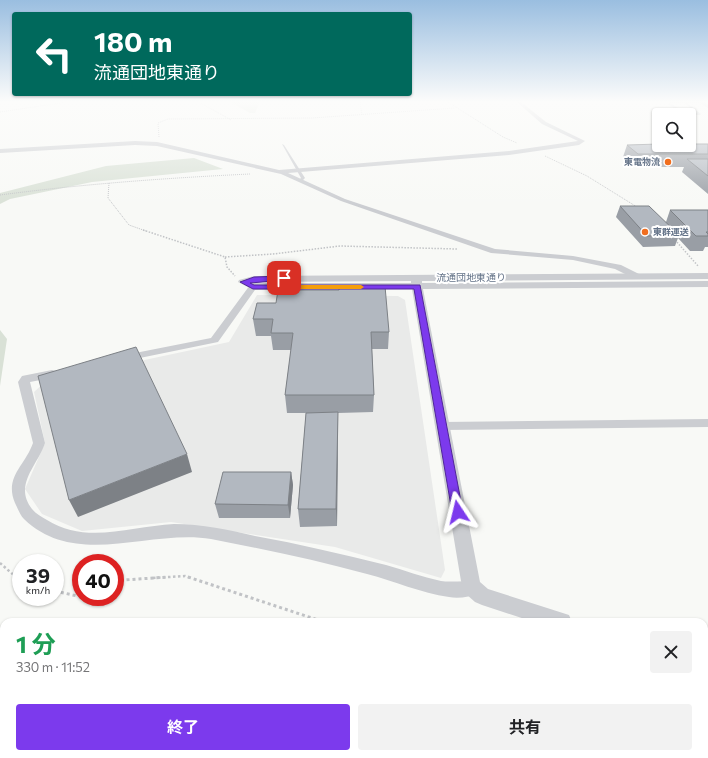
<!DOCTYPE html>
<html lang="ja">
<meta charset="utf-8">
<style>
:root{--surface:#fff;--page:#f2f2f2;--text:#202124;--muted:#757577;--accent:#7c3aed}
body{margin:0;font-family:Commissioner,"Noto Sans JP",sans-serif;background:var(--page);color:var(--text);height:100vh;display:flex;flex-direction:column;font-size:15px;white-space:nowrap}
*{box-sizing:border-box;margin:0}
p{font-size:13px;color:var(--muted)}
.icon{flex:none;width:22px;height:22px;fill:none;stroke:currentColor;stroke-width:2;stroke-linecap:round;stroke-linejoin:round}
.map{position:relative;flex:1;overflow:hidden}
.details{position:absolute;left:0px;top:618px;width:708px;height:140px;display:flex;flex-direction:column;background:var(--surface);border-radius:12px 12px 0 0;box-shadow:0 1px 3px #0004}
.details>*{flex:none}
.guide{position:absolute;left:12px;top:12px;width:400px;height:84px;border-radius:4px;box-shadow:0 1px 3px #0004;background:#00695c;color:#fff;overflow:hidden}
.buttons{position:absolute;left:652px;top:108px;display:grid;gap:8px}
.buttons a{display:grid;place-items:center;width:44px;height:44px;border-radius:4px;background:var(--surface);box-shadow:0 1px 3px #0004;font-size:20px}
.speed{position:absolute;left:12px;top:554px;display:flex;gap:8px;font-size:20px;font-weight:700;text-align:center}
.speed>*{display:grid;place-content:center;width:52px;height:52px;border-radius:50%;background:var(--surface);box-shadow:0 1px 3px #0004;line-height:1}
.speed small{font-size:10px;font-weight:400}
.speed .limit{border:6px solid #d22;background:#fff;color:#111}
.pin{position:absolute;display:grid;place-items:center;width:34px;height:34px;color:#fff;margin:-17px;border-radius:8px;box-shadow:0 2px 6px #0006}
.me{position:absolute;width:44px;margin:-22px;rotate:350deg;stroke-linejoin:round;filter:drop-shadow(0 0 3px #0008)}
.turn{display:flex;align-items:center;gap:14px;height:84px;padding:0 16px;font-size:18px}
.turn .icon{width:52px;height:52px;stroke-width:2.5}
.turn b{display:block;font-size:28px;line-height:34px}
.round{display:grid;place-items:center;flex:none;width:42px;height:42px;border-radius:4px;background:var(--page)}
.overview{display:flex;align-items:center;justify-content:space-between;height:68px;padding:0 16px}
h1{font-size:24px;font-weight:700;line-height:30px;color:#1e9e55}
.primary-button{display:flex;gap:8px;margin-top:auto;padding:8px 16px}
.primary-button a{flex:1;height:46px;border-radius:4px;background:var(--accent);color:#fff;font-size:16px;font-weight:700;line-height:46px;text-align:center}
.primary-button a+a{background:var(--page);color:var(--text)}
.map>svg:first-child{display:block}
</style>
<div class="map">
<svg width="708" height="758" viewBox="0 0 708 758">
<rect width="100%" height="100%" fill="#f8f9f6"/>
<path fill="#e9eae9" d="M 257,295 L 398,296 L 405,300 L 445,570 L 441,578 L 335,547 L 171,522 L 82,531 L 42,514 L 25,489 L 45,443 L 34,392 L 46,381 L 229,342 Z"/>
<path fill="#d9e1d6" d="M 230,102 L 260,102 L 255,113 L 250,113 Z
M 194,158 L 223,169 L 92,182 L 10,199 L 0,204 L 0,193 L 106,166 Z
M 0,330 L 7,339 L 0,386 Z"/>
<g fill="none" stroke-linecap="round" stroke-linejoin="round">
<path stroke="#c1c3c6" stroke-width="1" stroke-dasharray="1 1" stroke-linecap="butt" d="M 199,102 L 231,120
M 360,102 L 362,115
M 448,102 L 503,137 L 517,143
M 0,112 L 67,102
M 159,137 L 158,123 L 168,119 L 312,118 L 455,108
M 545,156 L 587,176 L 637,207
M 109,183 L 108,198 L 129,225 L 146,231
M 0,195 C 83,184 166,178 250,174"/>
<path stroke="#c1c3c6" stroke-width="1.5" stroke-dasharray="1.5 1.5" stroke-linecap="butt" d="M 143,230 L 225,257 L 227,267 L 235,276
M 675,240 L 699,267
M 225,257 L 273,254 L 340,246 L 457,249"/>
<path stroke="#c1c3c6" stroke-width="2.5" stroke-dasharray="2.5 2.5" stroke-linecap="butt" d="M 0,563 L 17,578
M 153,578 L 185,576 L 191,578"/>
<path stroke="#c1c3c6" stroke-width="3" stroke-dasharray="3 3" stroke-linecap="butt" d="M 16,577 L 21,582
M 188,577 L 324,622
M 115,583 L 124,580 L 168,577
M 55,591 L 77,596 L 81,595
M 604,754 L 606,755 L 605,758"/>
<path fill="#cbcdd1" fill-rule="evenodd" d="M 669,102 L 703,102 L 702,103 L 687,103 L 701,114 L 700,115 L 684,115 L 668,104 ZM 670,103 L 684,103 L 697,113 L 686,113 Z
M 282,144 L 284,145 L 305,178 L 302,181 L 299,180 L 301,178 Z"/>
<path fill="#cbcdd1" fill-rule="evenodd" d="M 517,102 L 521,102 L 546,122 L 585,141 L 579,145 L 509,155 L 288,173 L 345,199 L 495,249 L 573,256 L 621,265 L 639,274 L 639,278 L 633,278 L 615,269 L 573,260 L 491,253 L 341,201 L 281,174 L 157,146 L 135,145 L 0,153 L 0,149 L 135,141 L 157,142 L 279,170 L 509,151 L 578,141 L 542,124 Z
M 253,284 L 257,287 L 218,342 L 125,361 L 120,358 L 125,355 L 211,338 L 250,285 Z
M 52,370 L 56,371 L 57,374 L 56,377 L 30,382 L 45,443 C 38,465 13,485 32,509 C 36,514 42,517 47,520 C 86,545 132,526 174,524 C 202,524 229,530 255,536 C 299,544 342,554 386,565 C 404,570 422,577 441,581 C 453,583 468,579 479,583 L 481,588 L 479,593 C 470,597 458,599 449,597 C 421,593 394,581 367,574 C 316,560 263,549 211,539 C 149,529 76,569 24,519 C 20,515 18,509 15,503 C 4,477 25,466 33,443 L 18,382 L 22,376 Z
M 708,419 L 708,427 L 443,430 L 439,429 L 437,426 L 439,423 L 443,422 Z"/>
<path fill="#cbcdd1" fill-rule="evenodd" d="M 698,102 L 704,102 L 708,104 L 708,108 Z
M 708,273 L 708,279 L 422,281 L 422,283 L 708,281 L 708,287 L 423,289 L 480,582 L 488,589 L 569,615 L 572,622 L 534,622 L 482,605 L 475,602 L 466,594 L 461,581 L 412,289 L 253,290 L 238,282 L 239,280 L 254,276 ZM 411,281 L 411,283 L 252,283 L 254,282 Z
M 704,654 L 708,655 L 708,675 L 704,674 Z"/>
</g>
<path fill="#999ea5" d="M 708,144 L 708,194 L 682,172 L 684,167 L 634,167 L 623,157 L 627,145 Z
M 620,206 L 666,222 L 670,210 L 708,210 L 708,247 L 705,247 L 703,251 L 690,251 L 678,238 L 675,246 L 643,247 L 616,217 Z
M 257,303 L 389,332 L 388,349 L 372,349 L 374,395 L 373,412 L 338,413 L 338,430 L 337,526 L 300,527 L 298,509 L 306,413 L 287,413 L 285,395 L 291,350 L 273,350 L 271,336 L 256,336 L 253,319 Z
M 291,472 L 293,485 L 290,518 L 219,518 L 215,504 Z"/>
<path fill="#7d8186" d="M 338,412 L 338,430 L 337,526 L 336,509 Z
M 187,454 L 192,472 L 78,517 L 69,500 Z
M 291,472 L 293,485 L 290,518 L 288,505 Z"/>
<path fill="#b2b8c0" stroke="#7d8186" d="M 659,144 L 659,145 L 689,145 L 689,144 L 708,144 L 708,154 L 638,154 L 627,145 Z
M 687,159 L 708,159 L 708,176 Z
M 620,206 L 649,206 L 679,235 L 647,236 Z
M 670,210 L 708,210 L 708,232 L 706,232 L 708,234 L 708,236 L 696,236 Z
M 339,286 L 385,286 L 389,332 L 371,332 L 374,395 L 285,395 L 293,333 L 271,333 L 273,319 L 253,319 L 257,303 L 276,303 L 278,290 L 339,290 Z
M 136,347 L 187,454 L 69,500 L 38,376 Z
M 338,412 L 336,509 L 298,509 L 306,413 Z
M 223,472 L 291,472 L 288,505 L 215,504 Z"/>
<linearGradient id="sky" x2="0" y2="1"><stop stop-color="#9abee0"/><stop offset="0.49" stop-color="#fcfcfb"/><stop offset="1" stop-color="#fcfcfb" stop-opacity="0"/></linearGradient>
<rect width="708" height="208" fill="url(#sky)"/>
<path fill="#7c3aed" stroke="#51269a" d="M 284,276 L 287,278 L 286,280 L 250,283 L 254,285 L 420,285 L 463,512 L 462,516 L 458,517 L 453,516 L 452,512 L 414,289 L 253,289 L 240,282 L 254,277 Z"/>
<path fill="#f59e0b" d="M 269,285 L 361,285 L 364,287 L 361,289 L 269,289 Z"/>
<g fill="#f16e1e" stroke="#fff" stroke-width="1.5">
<circle cx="668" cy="162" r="4"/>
<circle cx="645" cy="232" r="4"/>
</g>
<g text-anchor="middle" stroke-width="4" stroke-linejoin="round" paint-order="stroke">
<g font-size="9" font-weight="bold" fill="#657489" stroke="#fff" text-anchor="end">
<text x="660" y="165">東電物流</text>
<text x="653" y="235" text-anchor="start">東群運送</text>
</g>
<g font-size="10" fill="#657489" stroke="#fff">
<text x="471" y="281">流通団地東通り</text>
</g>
</g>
</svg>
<div class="buttons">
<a><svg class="icon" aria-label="search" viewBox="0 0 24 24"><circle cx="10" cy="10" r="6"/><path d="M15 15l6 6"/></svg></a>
</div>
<div class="speed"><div>39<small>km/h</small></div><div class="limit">40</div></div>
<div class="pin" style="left:284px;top:278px;background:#d93025"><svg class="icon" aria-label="arrive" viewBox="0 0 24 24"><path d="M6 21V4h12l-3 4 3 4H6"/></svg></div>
<svg class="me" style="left:458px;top:512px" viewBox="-20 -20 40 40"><path d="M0-17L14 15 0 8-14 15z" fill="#7c3aed" stroke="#fff" stroke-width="4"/></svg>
<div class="guide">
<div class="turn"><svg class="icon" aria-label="left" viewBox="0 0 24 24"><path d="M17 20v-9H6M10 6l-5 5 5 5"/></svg><div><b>180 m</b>流通団地東通り</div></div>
</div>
<section class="details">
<div class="overview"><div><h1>1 分</h1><p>330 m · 11:52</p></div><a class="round"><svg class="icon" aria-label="close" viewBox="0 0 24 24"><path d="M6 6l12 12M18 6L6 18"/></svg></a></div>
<div class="primary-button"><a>終了</a><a>共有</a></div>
</section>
</div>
